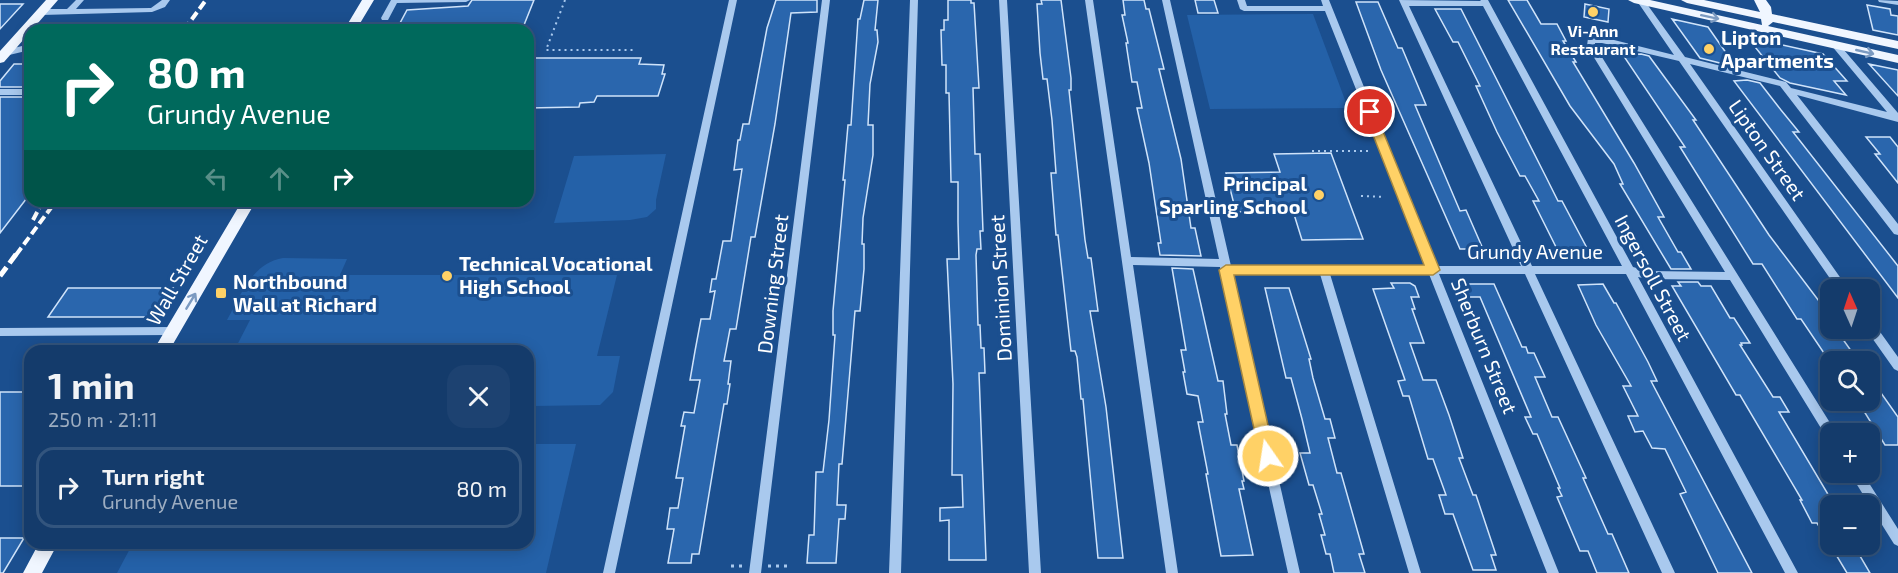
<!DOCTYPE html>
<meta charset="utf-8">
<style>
:root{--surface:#143b6b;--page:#1d4271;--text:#f1f3f6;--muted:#9dadc1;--line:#33557e}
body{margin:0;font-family:"Exo 2",sans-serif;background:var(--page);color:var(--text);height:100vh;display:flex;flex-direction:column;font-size:22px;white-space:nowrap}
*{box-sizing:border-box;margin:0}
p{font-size:20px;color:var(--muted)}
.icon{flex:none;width:33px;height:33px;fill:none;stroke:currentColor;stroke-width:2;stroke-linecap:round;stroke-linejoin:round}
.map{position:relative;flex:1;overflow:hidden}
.drawer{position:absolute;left:24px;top:345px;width:510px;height:204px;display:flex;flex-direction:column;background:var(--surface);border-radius:18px;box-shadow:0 3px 15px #0003,0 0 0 2px var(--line)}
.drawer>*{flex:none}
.hud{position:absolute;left:24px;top:24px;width:510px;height:183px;border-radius:18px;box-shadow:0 3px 15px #0003,0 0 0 2px var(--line);background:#00695c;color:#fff;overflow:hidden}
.needle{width:39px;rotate:357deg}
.tools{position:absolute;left:1820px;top:279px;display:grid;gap:12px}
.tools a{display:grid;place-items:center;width:60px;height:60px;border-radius:12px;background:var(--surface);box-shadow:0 3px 15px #0003,0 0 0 2px var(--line);font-size:30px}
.pin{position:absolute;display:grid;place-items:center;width:51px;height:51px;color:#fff;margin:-26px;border:3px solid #fff;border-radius:50%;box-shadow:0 2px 6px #0007}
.me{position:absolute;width:66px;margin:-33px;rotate:347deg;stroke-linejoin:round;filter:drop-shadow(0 0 4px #0008)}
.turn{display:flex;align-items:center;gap:21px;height:126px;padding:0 24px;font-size:27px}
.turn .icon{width:78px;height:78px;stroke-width:2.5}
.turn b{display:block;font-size:42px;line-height:51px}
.lanes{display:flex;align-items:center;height:57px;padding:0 24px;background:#0003;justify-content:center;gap:30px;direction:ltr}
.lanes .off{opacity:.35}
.round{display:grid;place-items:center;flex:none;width:63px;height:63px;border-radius:18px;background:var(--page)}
.summary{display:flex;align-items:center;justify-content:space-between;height:102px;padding:0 24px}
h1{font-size:36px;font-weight:700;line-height:45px}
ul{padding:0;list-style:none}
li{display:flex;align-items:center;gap:18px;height:81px;margin:0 12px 9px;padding:0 12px;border:3px solid var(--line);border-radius:18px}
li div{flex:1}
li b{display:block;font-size:22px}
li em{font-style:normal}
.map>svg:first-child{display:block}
</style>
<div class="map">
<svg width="1898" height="573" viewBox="0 0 1898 573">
<rect width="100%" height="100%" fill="#1b4f8f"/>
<path fill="#2461a8" d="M 1313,14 L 1348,108 L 1210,109 L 1187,15 Z
M 666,154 L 656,200 L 656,209 L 647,217 L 630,220 L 554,223 L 574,156 Z
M 283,258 L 347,259 L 340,275 L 617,275 L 597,356 L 620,356 L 613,392 L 600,405 L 533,406 L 534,400 L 528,400 L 528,351 L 234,351 L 250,320 L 227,320 C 241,295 252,263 283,258 Z
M 528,444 L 576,444 L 546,573 L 117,573 L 133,543 L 528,543 Z"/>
<path fill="#2a66ad" stroke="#cfe3fa" stroke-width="1.5" d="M 472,0 L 534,0 L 522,30 L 413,29 L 412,24 L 399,25 L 407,10 L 468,6 Z
M 776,0 L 817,0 L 817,12 L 791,13 L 775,124 L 755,237 L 751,237 L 736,329 L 730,329 L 724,361 L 731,361 L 728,384 L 730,384 L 727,404 L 724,404 L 699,554 L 692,554 L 691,563 L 668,563 L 674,529 L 667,529 L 670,508 L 678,508 L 683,478 L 676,478 L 685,426 L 681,426 L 684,412 L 694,413 L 700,380 L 690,380 L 695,351 L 701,319 L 710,319 L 715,291 L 710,292 L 712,279 L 716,279 L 723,241 L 731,241 L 742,169 L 734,170 L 738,140 L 740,140 L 743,124 L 749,124 L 767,28 Z
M 864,0 L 878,0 L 875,30 L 877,30 L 878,42 L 870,84 L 868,125 L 873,125 L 873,155 L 863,218 L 862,244 L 864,244 L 864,269 L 860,311 L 855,311 L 842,464 L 839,464 L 837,505 L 846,505 L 845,519 L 839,519 L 836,563 L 807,563 L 809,535 L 814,535 L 816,472 L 823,472 L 829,420 L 835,335 L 833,335 L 833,311 L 845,180 L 843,180 L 844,170 L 848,125 L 851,125 L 858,19 L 860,19 Z
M 948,0 L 971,0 L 971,3 L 974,3 L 979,88 L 973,88 L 975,154 L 980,154 L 983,231 L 980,231 L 981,249 L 977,249 L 976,255 L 978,325 L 980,325 L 981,348 L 984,348 L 985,373 L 979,373 L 986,560 L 949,560 L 949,520 L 940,521 L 940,508 L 963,507 L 962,475 L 952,475 L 953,384 L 947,259 L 959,259 L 958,222 L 958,182 L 951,182 L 949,93 L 946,93 L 946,65 L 942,65 L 941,30 L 944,30 L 944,20 L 948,20 Z
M 1041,0 L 1061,0 L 1071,78 L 1071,90 L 1069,90 L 1085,240 L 1088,258 L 1091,258 L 1098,311 L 1090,311 L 1106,407 L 1123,558 L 1098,558 L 1083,399 L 1081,399 L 1077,357 L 1075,351 L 1071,351 L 1058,235 L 1056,235 L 1051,173 L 1056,173 L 1052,120 L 1047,79 L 1043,79 L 1040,53 L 1037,4 L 1042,4 Z
M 1123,0 L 1144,0 L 1146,9 L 1149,9 L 1164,69 L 1159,69 L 1181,159 L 1191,228 L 1195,228 L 1201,256 L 1160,255 L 1158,243 L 1161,243 L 1149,163 L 1137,108 L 1142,108 L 1137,82 L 1132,82 L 1126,43 L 1128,43 L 1122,15 L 1125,15 Z
M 1195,0 L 1214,0 L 1218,13 L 1198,13 Z
M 1508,0 L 1527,0 L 1541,24 L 1557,24 L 1566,41 L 1563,41 L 1576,62 L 1573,62 L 1634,163 L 1664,217 L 1658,217 L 1678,252 L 1681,252 L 1691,269 L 1671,269 L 1620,184 L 1623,184 L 1614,164 L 1570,106 Z
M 1356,2 L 1378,2 L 1398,48 L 1402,48 L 1426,105 L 1415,105 L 1460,211 L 1466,210 L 1483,249 L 1460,249 L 1381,70 Z
M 0,4 L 23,4 L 0,29 Z
M 1585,4 L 1609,9 L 1608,22 L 1584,17 Z
M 1867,5 L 1890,9 L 1891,15 L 1898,16 L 1898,35 L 1873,30 Z
M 1435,9 L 1461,9 L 1545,175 L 1558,201 L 1562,201 L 1588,250 L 1584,250 L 1586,255 L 1560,255 L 1533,201 L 1539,201 L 1525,176 L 1520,176 L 1497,132 L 1476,86 L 1480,86 L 1458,42 L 1453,42 Z
M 1672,19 L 1708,27 L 1736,67 L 1700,58 Z
M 1747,37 L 1823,54 L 1847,81 L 1834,81 L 1846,95 L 1790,83 L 1780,78 Z
M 1641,54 L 1649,56 L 1696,120 L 1693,120 L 1769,235 L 1825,309 L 1822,309 L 1830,321 L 1830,328 L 1835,328 L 1859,362 L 1830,362 L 1801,319 L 1797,319 L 1762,264 L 1753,264 L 1680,147 L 1685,147 L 1623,55 Z
M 528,58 L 641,58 L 639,64 L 664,65 L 662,74 L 665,74 L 658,96 L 597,96 L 594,102 L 580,103 L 579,107 L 528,108 Z
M 14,64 L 30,64 L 30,87 L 0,87 L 0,81 Z
M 1869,64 L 1898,70 L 1898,96 Z
M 1747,80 L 1760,83 L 1781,110 L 1799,132 L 1793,132 L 1898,266 L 1898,298 L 1734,81 Z
M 0,97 L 30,97 L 30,194 L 0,233 Z
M 1866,137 L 1890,137 L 1898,147 L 1898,183 L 1875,154 L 1880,154 Z
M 1331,153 L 1363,239 L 1302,240 L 1293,211 L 1236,212 L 1226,173 L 1280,172 L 1274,154 Z
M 1172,268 L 1193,269 L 1218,381 L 1223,381 L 1227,414 L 1225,414 L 1231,445 L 1237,445 L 1244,481 L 1242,481 L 1244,489 L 1239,489 L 1253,555 L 1221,556 L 1206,474 L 1208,474 L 1198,422 L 1203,422 L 1198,396 L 1187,394 L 1183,372 L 1185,372 L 1181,350 L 1186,350 Z
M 1678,282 L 1698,282 L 1701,286 L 1711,286 L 1730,318 L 1734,318 L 1750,343 L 1741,343 L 1742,345 L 1740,345 L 1773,397 L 1780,397 L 1789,412 L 1779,412 L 1835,506 L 1830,506 L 1830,544 L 1853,544 L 1870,573 L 1847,573 L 1817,523 L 1812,523 L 1800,500 L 1802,500 L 1740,395 L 1736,395 L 1672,286 L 1681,286 Z
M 1391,283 L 1410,283 L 1415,286 L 1419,297 L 1411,297 L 1415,309 L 1412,309 L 1424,343 L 1410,343 L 1423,380 L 1436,380 L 1449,415 L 1463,458 L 1459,458 L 1473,495 L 1476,495 L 1496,555 L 1491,555 L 1496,570 L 1473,570 L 1453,514 L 1445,514 L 1439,495 L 1446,495 L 1433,459 L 1428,459 L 1409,396 L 1403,396 L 1398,381 L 1405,380 L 1373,289 L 1394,288 Z
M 1459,284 L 1494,284 L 1522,347 L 1526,347 L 1528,353 L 1534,353 L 1545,377 L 1535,377 L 1552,417 L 1558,417 L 1586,478 L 1583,478 L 1608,534 L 1612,534 L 1629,573 L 1597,573 L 1588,551 L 1580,551 L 1557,497 L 1562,496 L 1558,488 L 1560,488 L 1537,434 L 1533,434 L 1525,417 L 1531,417 L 1480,297 L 1464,297 Z
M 1603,284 L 1614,303 L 1616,303 L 1648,362 L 1657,381 L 1651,381 L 1752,573 L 1718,573 L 1680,494 L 1686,492 L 1665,449 L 1652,448 L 1643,431 L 1635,432 L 1628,416 L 1638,416 L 1623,386 L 1631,386 L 1596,325 L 1578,285 Z
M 68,288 L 173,288 L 156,317 L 48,317 Z
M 1265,288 L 1289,288 L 1311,359 L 1309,359 L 1313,378 L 1325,419 L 1330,419 L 1335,438 L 1328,438 L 1337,473 L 1341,473 L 1364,554 L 1359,554 L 1365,573 L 1334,573 L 1330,554 L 1326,554 L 1321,535 L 1325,535 L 1319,514 L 1322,514 L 1313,485 L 1309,485 L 1300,453 L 1310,453 L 1302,419 L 1291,378 L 1286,378 Z
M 1869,376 L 1898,417 L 1898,445 L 1885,445 L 1857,400 L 1869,400 Z
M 0,392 L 30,392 L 30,486 L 0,486 Z
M 0,538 L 24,538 L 3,573 L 0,573 Z"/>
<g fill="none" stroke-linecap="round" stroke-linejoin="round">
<path stroke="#a9c9ee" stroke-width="2" stroke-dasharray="2 4" stroke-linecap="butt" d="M 565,0 L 546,50 L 634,50
M 368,30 L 461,30
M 1312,151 L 1368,151
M 1361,196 L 1385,197"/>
<path stroke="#a9c9ee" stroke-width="3" stroke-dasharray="3 5" stroke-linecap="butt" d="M 731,566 L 744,566
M 768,566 L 787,566"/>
<path fill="#a9c9ee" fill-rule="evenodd" d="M 76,0 L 84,0 L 76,9 L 151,8 L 162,0 L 170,0 L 165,7 L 152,12 L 42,15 L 38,12 L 42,9 L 67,9 Z
M 391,0 L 470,0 L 466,2 L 397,3 L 388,20 L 382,20 L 381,18 Z
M 729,0 L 737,0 L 615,573 L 603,573 Z
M 822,0 L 830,0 L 761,573 L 749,573 Z
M 910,0 L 918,0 L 901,573 L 889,573 Z
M 999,0 L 1007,0 L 1041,573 L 1029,573 Z
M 1085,0 L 1093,0 L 1131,257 L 1219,259 L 1162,0 L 1170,0 L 1231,266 L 1426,266 L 1325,11 L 1244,11 L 1240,9 L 1237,0 L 1245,0 L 1247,6 L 1323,6 L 1321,0 L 1329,0 L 1436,266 L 1521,266 L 1399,0 L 1481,1 L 1480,0 L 1488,0 L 1633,267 L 1648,271 L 1725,272 L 1587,46 L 1588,38 L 1602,37 L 1674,55 L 1637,1 L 1644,0 L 1685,57 L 1786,82 L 1791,88 L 1887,112 L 1831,45 L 1835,42 L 1838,43 L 1898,113 L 1898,122 L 1797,95 L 1898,224 L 1898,235 L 1894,234 L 1780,86 L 1690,64 L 1849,290 L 1838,290 L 1679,61 L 1602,43 L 1595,43 L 1595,46 L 1837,434 L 1830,434 L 1830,439 L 1827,438 L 1730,280 L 1648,279 L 1638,277 L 1798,573 L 1785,573 L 1626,274 L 1535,274 L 1675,573 L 1662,573 L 1525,274 L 1439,274 L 1559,573 L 1547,573 L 1429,274 L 1330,274 L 1421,573 L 1409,573 L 1320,274 L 1232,274 L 1300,573 L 1288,573 L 1220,267 L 1133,265 L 1178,573 L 1166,573 ZM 1409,6 L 1483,6 L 1622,266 L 1532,266 Z
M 1878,0 L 1898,1 L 1898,5 L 1879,2 Z
M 30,44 L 30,50 L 5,56 L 1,53 L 2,51 Z
M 0,89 L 30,89 L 30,95 L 0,95 Z
M 1869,321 L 1873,322 L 1898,357 L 1898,371 L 1894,369 L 1865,328 L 1869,328 Z
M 173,327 L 177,328 L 178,331 L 177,334 L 173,335 L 0,336 L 0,328 Z
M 1849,472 L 1862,472 L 1898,529 L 1898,546 L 1894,544 Z"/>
<path fill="#f0f6ff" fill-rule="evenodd" d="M 46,0 L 58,0 L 4,62 L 0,63 L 0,51 Z
M 362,0 L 374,0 L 356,30 L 344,30 Z
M 1628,0 L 1650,0 L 1762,25 L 1761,19 L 1687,3 L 1681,0 L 1704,0 L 1760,12 L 1754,0 L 1766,0 L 1771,7 L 1772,14 L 1898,41 L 1898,49 L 1773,22 L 1768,26 L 1898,55 L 1898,63 L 1634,3 Z
M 242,201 L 256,201 L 169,351 L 153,351 Z
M 39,543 L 58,543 L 42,573 L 23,573 Z"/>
<path stroke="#fff" stroke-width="4" stroke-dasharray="9 4" stroke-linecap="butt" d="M 184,30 L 206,0
M 33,220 L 43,201
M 16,255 L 56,201"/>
<path stroke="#fff" stroke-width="5" stroke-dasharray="11 5" stroke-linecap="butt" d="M 0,276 L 17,253"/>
</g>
<defs><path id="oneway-shaft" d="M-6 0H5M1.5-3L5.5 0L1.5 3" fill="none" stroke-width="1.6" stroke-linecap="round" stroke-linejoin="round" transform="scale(1.5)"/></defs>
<g stroke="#7b9ac1">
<use href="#oneway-shaft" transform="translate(1710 17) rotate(12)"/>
<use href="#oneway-shaft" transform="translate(1865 52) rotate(13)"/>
<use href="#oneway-shaft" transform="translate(191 301) rotate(-59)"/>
</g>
<path fill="#ffd166" stroke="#a68842" stroke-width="1.5" d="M 1370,108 L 1375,112 L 1440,270 L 1433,275 L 1234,275 L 1275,456 L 1273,461 L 1268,463 L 1262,461 L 1260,456 L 1219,270 L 1226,265 L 1424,265 L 1364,112 Z"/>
<g fill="#ffd166" stroke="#1b4f8f" stroke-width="2">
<circle cx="1593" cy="12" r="6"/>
<circle cx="1709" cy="49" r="6"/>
<circle cx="1319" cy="195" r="6"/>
<circle cx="447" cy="276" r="6"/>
<rect x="215" y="287" width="12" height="12" rx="3"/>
</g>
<g text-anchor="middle" stroke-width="6" stroke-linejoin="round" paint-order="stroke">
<g font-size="16" font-weight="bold" fill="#fff" stroke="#1b4f8f">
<text x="1593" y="37">Vi-Ann<tspan x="1593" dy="18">Restaurant</tspan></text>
</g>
<g font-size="20" font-weight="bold" fill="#fff" stroke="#1b4f8f" text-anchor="start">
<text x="1721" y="45">Lipton<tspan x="1721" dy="23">Apartments</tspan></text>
<text x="1307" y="191" text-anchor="end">Principal<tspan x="1307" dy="23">Sparling School</tspan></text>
<text x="459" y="271">Technical Vocational<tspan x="459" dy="23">High School</tspan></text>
<text x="233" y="289">Northbound<tspan x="233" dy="23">Wall at Richard</tspan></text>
</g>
<g font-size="20" fill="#fff" stroke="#1b4f8f">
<text transform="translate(1767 150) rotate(55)" y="7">Lipton Street</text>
<text x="1535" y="259">Grundy Avenue</text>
<text transform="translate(1653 278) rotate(62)" y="7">Ingersoll Street</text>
<text transform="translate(177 280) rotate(-60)" y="7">Wall Street</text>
<text transform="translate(773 284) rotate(-83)" y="7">Downing Street</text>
<text transform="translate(1001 288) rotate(-93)" y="7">Dominion Street</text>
<text transform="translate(1484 346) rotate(68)" y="7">Sherburn Street</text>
</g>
</g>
</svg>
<div class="tools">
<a><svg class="needle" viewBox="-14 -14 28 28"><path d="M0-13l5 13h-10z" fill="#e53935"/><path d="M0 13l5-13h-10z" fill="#9dadc1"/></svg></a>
<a><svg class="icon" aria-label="search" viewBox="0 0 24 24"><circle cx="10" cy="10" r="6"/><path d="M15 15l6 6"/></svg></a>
<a>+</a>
<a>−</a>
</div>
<div class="pin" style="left:1370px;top:112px;background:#d93025"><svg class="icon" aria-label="arrive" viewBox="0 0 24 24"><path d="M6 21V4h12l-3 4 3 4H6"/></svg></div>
<svg class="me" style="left:1268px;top:456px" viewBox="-20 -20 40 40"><circle r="17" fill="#ffd166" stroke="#fff" stroke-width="3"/><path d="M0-11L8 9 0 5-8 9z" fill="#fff"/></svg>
<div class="hud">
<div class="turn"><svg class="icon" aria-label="right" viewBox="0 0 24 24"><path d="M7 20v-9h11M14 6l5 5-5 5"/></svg><div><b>80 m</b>Grundy Avenue</div></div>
<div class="lanes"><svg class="icon off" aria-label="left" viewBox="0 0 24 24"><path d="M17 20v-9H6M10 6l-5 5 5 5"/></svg><svg class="icon off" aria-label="ahead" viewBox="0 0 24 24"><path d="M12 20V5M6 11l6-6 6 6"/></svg><svg class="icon" aria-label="right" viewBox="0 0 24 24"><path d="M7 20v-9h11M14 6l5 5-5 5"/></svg></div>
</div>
<section class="drawer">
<div class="summary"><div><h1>1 min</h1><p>250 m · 21:11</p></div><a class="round"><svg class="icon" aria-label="close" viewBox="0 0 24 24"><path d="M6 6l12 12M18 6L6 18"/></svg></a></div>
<ul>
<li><svg class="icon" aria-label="right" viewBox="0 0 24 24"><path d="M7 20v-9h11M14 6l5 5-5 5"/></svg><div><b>Turn right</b><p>Grundy Avenue</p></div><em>80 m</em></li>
</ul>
</section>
</div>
